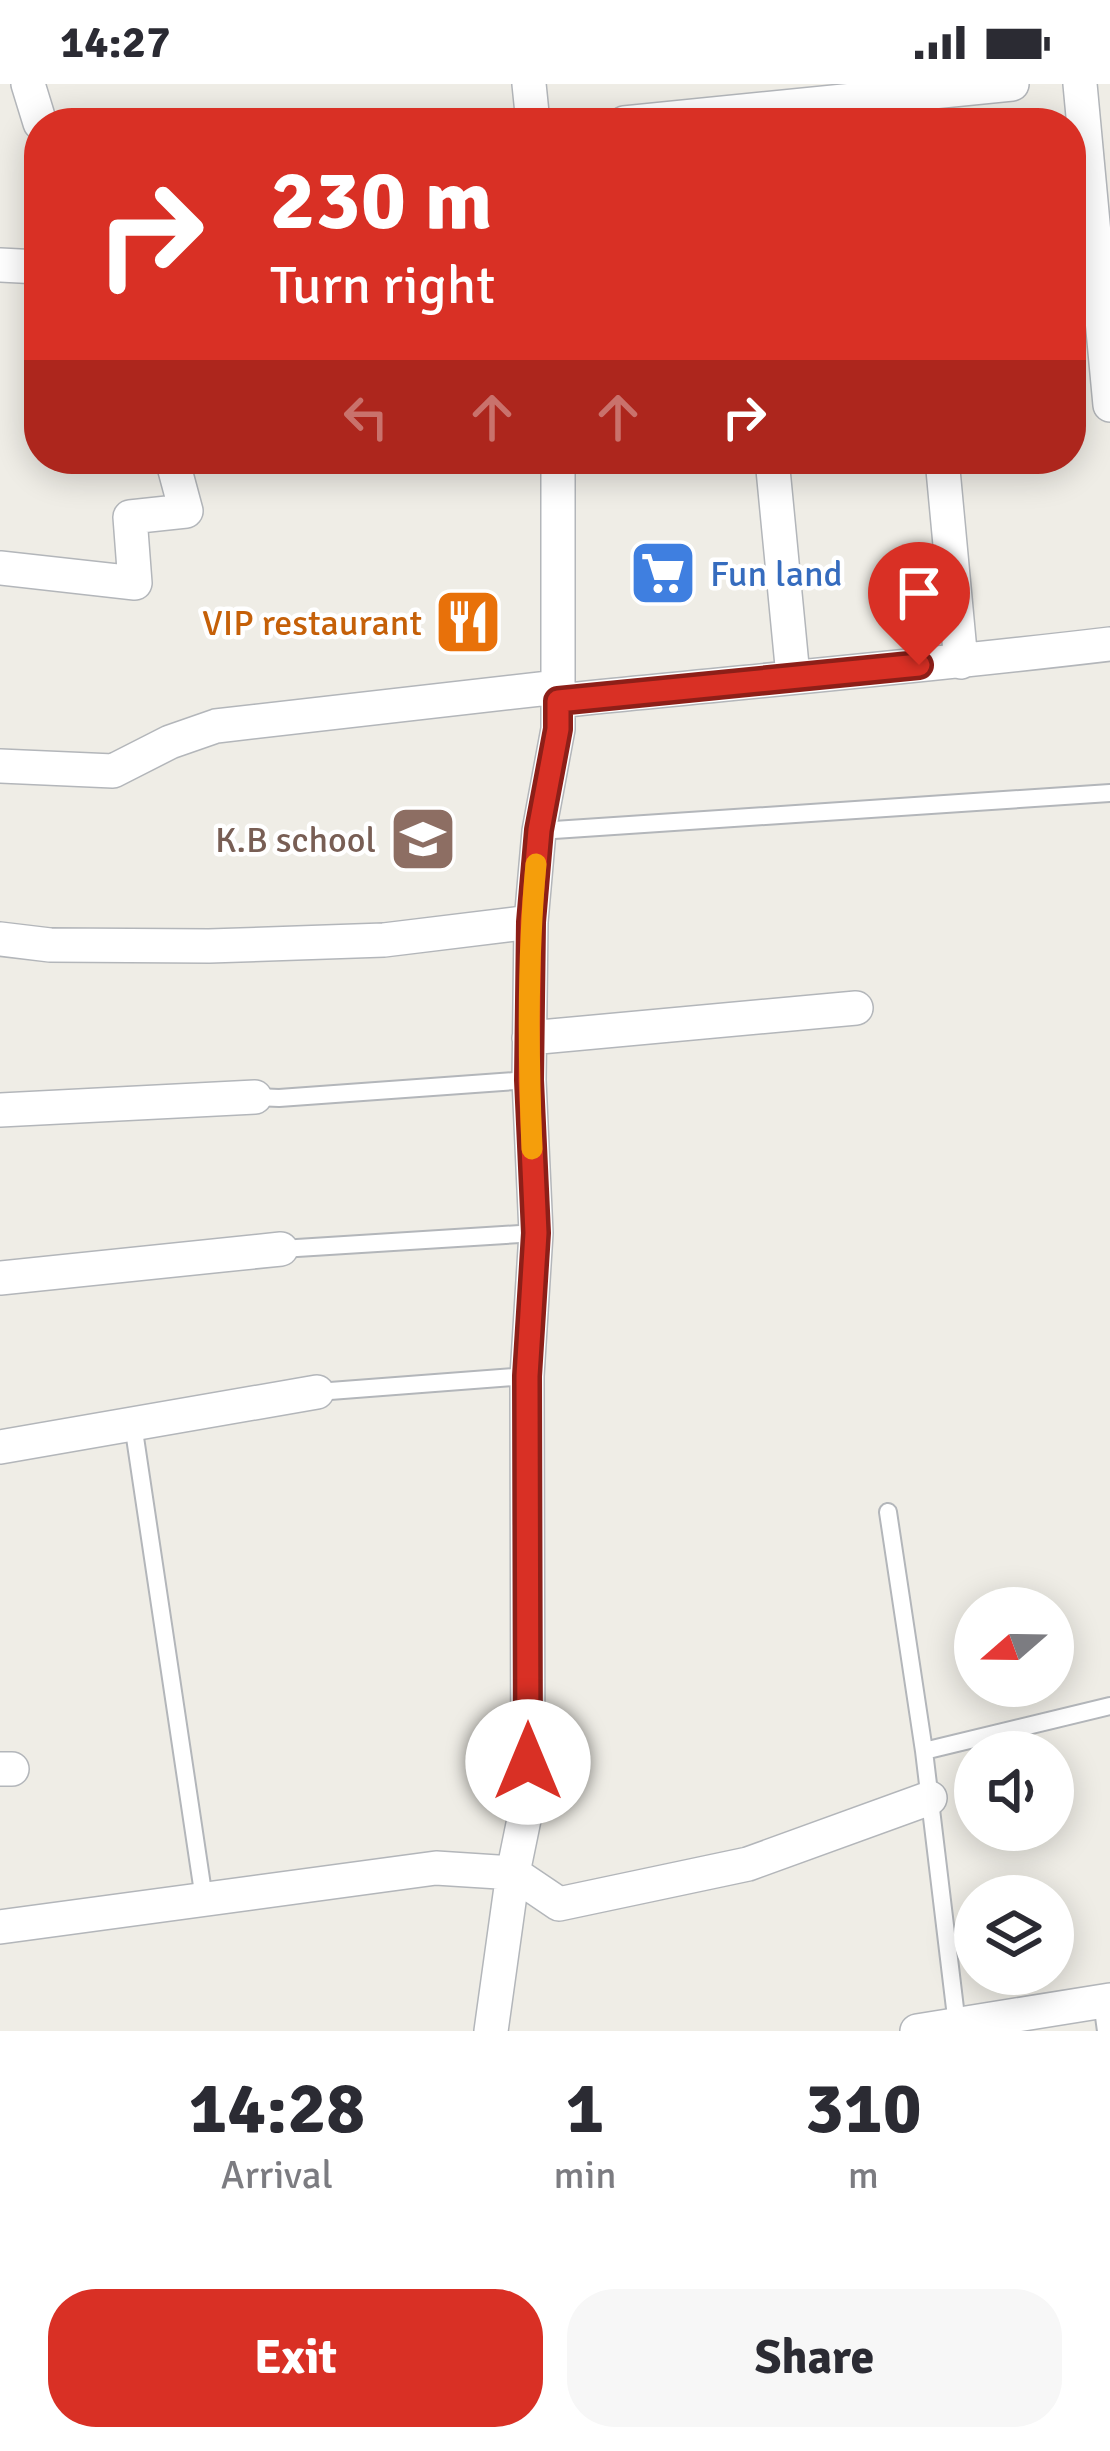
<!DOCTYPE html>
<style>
:root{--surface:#fff;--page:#f7f7f7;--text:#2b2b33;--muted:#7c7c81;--accent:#d93025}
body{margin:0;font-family:Signika,sans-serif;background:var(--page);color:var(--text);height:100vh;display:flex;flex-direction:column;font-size:45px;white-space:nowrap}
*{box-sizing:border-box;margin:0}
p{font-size:39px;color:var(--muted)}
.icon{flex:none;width:66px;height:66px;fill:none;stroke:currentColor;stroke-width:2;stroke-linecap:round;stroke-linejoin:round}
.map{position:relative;height:1947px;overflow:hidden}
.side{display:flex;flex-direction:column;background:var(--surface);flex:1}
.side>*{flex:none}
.guide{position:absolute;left:24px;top:24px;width:1062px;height:366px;border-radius:48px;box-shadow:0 6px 30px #0003;background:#d93025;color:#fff;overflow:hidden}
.needle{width:78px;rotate:250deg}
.fabs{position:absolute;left:954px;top:1503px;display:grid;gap:24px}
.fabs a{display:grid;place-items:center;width:120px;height:120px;border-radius:50%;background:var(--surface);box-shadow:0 6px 30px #0003;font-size:60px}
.pin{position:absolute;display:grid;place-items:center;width:102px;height:102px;color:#fff;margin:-123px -51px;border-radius:50% 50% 50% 0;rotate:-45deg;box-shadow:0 0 12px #0007}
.pin .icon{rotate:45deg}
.me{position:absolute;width:132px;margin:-66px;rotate:0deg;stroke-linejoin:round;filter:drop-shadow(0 0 9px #0008)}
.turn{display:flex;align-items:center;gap:42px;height:252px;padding:0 48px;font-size:54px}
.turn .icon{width:156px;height:156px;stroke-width:2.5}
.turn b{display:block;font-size:84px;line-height:102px}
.lanes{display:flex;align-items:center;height:114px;padding:0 48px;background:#0003;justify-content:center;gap:60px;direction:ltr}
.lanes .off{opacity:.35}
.eta{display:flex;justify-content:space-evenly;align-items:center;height:204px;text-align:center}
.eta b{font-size:72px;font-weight:700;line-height:84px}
.button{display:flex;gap:24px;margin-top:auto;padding:24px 48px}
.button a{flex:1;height:138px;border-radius:48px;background:var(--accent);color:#fff;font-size:48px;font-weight:700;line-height:138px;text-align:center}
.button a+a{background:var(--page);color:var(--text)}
.status{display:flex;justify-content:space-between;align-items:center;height:84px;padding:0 60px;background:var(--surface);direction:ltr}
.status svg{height:33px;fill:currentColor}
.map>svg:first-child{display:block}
</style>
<div class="status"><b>14:27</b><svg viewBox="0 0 49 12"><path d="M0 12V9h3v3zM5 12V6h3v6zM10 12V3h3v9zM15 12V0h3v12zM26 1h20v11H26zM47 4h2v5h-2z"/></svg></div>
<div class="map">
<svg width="1110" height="1947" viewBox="0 0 1110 1947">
<rect width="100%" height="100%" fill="#efede6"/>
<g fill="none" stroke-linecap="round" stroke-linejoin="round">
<defs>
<path id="lane" d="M 539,747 L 1110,709
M 255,1013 L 279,1014 L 529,996
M 281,1165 L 536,1149
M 317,1308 L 527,1292
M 133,1340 L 204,1815
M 888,1428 L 924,1667 L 957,1941
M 924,1667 L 1110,1622
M 1102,1918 L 1106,1947"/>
<path id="street" d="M 28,0 L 40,39
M 529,0 L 533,39
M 1080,0 L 1110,321
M 624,39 L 1012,0
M 0,181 L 39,183
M 772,375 L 793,592
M 942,375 L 961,578
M 0,484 L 135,499 L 130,433 L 186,427 L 172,375
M 558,617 C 742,598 926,582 1110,560
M 0,682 L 113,687 L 170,658 L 216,642 L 558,603
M 0,855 L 50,861 L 209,862 L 384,856 L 531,838
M 529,954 L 856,924
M 0,1026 L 255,1013
M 0,1194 L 281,1165
M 0,1363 L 317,1308
M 0,1685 L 12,1685
M 0,1843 L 436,1784 L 513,1789 L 559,1820 L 748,1780 L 930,1714
M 491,1947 L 513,1789 L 528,1716 L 527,1292 L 536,1149 L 529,996 L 531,838 L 539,747 L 558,645 L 558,375
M 917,1947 L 1110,1916"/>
</defs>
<use href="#lane" stroke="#b3b6ba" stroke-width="20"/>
<use href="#street" stroke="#b3b6ba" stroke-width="36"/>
<use href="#lane" stroke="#fff" stroke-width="16"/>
<use href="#street" stroke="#fff" stroke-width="33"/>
</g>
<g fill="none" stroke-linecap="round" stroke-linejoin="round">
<defs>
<path id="route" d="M 528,1678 L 527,1292 L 536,1149 L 529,996 L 531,838 L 539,746 L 558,645 L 558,617 L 919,581"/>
</defs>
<use href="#route" stroke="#8d1f18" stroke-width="30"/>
<use href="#route" stroke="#d93025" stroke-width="21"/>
<path stroke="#f59e0b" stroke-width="21" d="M 532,1065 C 528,970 527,875 536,780"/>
</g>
<defs>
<symbol id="supermarket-square" viewBox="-11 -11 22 22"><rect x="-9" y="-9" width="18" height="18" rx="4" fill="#3f7fe0" stroke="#fff"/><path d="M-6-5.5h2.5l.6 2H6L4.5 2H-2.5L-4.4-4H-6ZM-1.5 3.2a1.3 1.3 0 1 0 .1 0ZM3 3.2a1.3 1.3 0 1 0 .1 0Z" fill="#fff"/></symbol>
<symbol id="restaurant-square" viewBox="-11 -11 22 22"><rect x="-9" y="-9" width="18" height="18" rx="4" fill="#e8710a" stroke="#fff"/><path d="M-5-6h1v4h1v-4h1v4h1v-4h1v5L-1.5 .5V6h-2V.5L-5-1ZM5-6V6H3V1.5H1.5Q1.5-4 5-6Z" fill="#fff"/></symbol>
<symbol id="school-square" viewBox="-11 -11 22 22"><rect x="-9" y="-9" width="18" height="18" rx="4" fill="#8d6e63" stroke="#fff"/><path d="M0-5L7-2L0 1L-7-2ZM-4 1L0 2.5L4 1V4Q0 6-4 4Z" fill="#fff"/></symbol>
</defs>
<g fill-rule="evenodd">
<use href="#supermarket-square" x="625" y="451" width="76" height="76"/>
<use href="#restaurant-square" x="430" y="500" width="76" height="76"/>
<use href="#school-square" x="385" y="717" width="76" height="76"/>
</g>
<g text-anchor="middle" stroke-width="9" stroke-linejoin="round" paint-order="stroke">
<g font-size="36" fill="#366cbe" stroke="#fff" text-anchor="start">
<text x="710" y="502">Fun land</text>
</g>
<g font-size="36" fill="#c56008" stroke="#fff" text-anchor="end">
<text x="422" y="551">VIP restaurant</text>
</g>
<g font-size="36" fill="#785e54" stroke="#fff" text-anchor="end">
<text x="376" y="768">K.B school</text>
</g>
</g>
</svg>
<div class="fabs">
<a><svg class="needle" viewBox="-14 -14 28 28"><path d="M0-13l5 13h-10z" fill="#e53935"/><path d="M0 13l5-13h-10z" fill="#7c7c81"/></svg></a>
<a><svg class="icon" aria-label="sound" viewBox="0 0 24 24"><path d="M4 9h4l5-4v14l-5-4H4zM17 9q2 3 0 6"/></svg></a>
<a><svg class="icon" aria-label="layers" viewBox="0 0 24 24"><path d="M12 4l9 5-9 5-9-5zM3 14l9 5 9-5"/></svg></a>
</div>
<div class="pin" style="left:919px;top:581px;background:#d93025"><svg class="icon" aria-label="arrive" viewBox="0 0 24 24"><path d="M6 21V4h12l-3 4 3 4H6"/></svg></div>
<svg class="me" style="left:528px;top:1678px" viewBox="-20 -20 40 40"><circle r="19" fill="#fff"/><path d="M0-13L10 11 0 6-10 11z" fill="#d93025"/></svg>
<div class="guide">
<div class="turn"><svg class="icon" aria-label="right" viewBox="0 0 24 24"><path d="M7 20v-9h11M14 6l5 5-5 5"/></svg><div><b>230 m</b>Turn right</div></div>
<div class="lanes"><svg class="icon off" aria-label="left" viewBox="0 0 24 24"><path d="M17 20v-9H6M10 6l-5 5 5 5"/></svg><svg class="icon off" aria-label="ahead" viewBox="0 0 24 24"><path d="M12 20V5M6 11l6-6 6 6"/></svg><svg class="icon off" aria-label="ahead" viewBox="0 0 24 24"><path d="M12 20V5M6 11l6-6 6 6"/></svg><svg class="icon" aria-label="right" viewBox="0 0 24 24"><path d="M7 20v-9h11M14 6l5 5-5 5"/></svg></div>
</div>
</div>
<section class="side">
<div class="eta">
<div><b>14:28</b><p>Arrival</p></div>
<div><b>1</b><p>min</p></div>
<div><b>310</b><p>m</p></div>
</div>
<div class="button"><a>Exit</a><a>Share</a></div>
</section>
